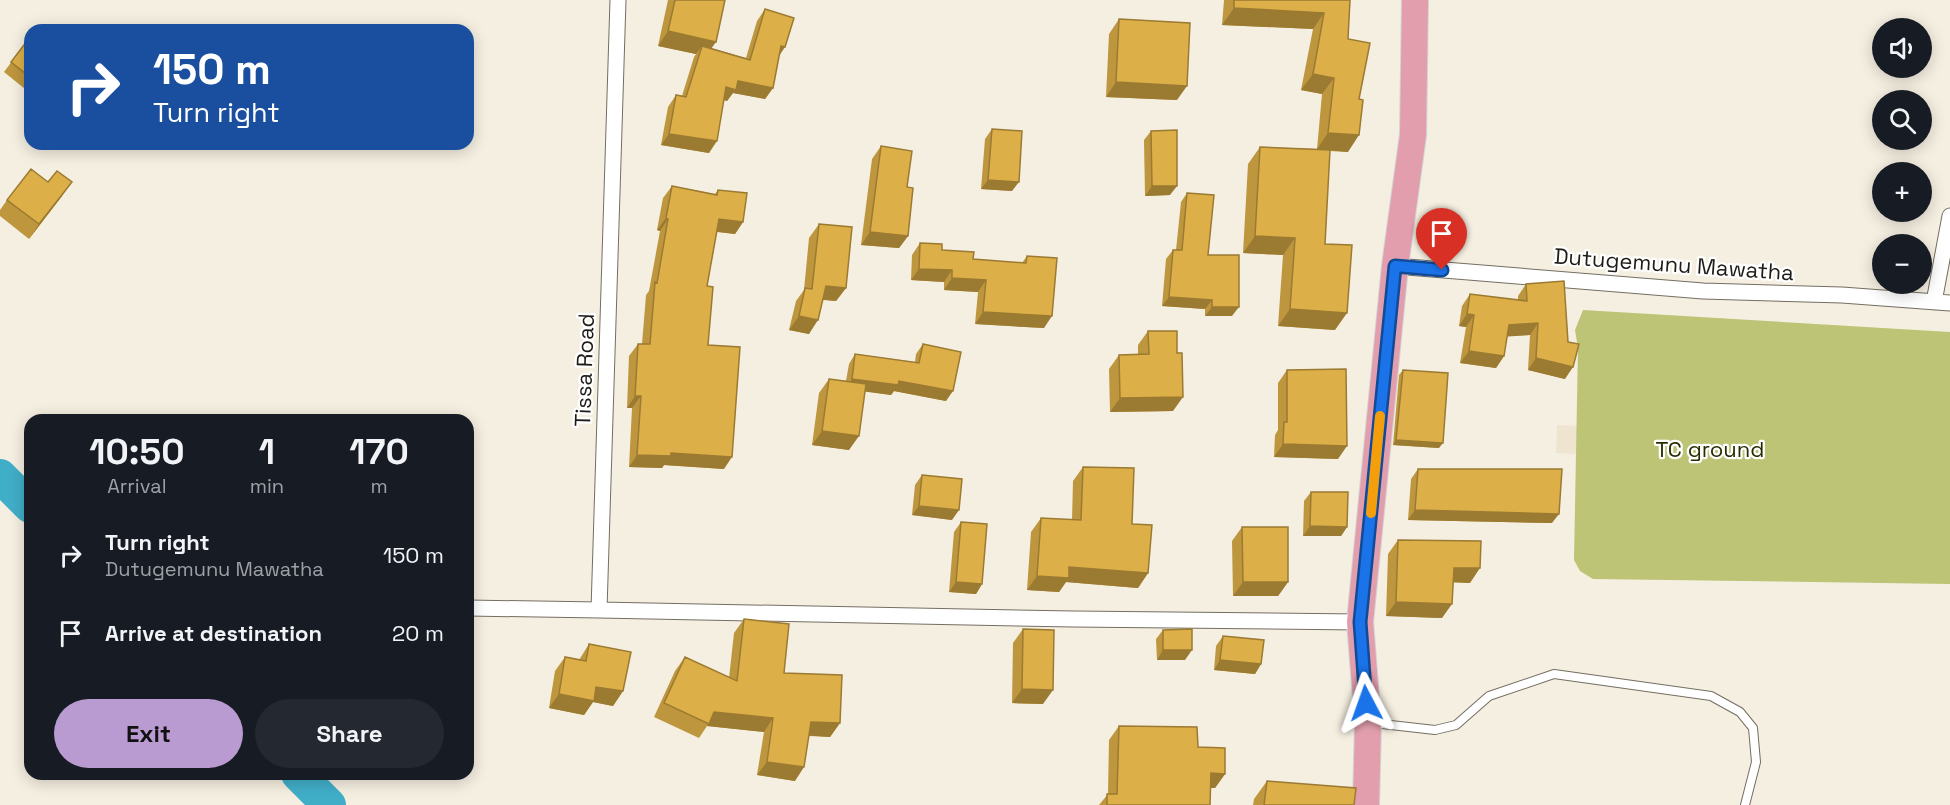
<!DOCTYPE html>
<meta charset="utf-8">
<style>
:root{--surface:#171b24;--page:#242831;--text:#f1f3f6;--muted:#9ea1a6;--accent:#b99bd1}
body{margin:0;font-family:"Space Grotesk",sans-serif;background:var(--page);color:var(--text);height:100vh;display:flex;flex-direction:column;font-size:22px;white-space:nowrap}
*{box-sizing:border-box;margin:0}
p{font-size:20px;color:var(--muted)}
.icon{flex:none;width:33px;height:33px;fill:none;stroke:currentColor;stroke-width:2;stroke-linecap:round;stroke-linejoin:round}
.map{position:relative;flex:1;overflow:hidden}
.drawer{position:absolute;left:24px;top:414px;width:450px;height:366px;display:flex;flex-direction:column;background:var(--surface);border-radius:18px;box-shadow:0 3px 15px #0003}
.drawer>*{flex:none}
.guide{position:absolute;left:24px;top:24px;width:450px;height:126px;border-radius:18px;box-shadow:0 3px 15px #0003;background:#1a4fa0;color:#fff;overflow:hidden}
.tools{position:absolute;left:1872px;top:18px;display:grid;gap:12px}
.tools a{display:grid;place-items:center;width:60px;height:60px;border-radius:50%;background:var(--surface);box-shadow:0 3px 15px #0003;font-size:30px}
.pin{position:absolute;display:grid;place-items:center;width:51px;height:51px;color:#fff;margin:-62px -26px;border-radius:50% 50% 50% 0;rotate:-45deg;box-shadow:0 0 6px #0007}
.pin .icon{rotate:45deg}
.me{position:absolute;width:66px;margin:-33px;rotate:356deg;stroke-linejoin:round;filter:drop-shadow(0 0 4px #0008)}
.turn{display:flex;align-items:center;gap:21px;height:126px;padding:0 30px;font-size:27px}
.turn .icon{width:78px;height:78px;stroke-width:2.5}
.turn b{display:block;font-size:42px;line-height:51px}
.eta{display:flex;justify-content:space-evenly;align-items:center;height:102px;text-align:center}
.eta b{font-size:36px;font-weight:700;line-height:42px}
.button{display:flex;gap:12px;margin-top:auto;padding:12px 30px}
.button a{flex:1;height:69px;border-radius:36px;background:var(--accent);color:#111;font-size:24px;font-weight:700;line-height:69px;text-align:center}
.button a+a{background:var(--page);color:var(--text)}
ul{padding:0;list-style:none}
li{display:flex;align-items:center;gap:18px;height:78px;padding:0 30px}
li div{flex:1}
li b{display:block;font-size:22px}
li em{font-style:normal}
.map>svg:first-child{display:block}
</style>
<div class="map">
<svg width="1950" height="805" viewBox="0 0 1950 805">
<rect width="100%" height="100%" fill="#f5efe1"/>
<path fill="#eee4d0" d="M 1557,425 L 1577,426 L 1576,454 L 1556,453 Z"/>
<path fill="#bdc476" d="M 1583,310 L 1950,332 L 1950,584 L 1593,579 L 1580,571 L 1574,560 L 1578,348 L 1575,330 Z"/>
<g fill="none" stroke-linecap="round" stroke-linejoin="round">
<path stroke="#41aec8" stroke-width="34" d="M 0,476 L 30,506
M 298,774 L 329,805"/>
<defs>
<path id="service" d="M 1373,723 L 1435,730 L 1456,725 L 1489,696 L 1554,674 L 1711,696 L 1740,712 L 1753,728 L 1756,762 L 1745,805"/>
<path id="minor" d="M 1395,266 L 1703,291 L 1842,295 L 1950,303
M 1934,302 L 1950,216
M 468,608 L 599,610 L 618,0
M 599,610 L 1073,619 L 1360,622"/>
<path id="trunk" d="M 1366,805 L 1368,723 L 1360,622 L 1395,266 L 1413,135 L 1415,0"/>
</defs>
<use href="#service" stroke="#746e62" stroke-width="10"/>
<use href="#minor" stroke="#746e62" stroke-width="17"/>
<use href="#trunk" stroke="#d2d2d1" stroke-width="28"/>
<use href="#service" stroke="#fff" stroke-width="8"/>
<use href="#minor" stroke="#fff" stroke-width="15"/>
<use href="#trunk" stroke="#e29eac" stroke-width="26"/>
</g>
<path fill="#be963e" d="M 668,0 L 725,0 L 711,48 L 746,58 L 757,21 L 765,9 L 779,56 L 773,88 L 765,99 L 733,93 L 727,101 L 724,100 L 709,153 L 661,145 L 668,107 L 676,95 L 682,96 L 694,57 L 696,54 L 658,46 Z
M 1224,0 L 1350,0 L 1348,39 L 1348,152 L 1329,151 L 1325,244 L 1335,330 L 1278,326 L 1283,255 L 1243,253 L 1248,164 L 1260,147 L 1317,149 L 1322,94 L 1301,90 L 1313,29 L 1222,25 Z
M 1119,19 L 1177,100 L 1106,97 L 1109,34 Z
M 30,37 L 30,83 L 25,89 L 4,72 Z
M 992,129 L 1012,191 L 981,189 L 985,139 Z
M 1151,131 L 1170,195 L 1145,196 L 1144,140 Z
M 881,146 L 907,187 L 908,236 L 899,248 L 861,245 L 872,159 Z
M 672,186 L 715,194 L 718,190 L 743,222 L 735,234 L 717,232 L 707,286 L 708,345 L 724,469 L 664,465 L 662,468 L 629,467 L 632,408 L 627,408 L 629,356 L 638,344 L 642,344 L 646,295 L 649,291 L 660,231 L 657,230 L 663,198 Z
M 1187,193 L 1208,255 L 1232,316 L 1205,316 L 1205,309 L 1162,306 L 1166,259 L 1173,250 L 1176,250 L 1181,202 Z
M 62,196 L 29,239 L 0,216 L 0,210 L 7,200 Z
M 819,224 L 846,288 L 836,301 L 823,300 L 809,334 L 789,330 L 796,301 L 804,290 L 809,238 Z
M 920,243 L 973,259 L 1022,263 L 1027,256 L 1044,328 L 975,324 L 978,292 L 944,290 L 944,282 L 911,280 L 912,255 Z
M 1526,284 L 1565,379 L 1528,370 L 1530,335 L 1507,336 L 1504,356 L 1496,368 L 1460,363 L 1466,327 L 1459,326 L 1462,306 L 1470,294 L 1518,300 L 1518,296 Z
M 1148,331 L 1177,353 L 1173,411 L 1110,412 L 1109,369 L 1119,355 L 1138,354 L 1138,345 Z
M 923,344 L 946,401 L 894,391 L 891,395 L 865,391 L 849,450 L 812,445 L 819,393 L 829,379 L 846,381 L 849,364 L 855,354 L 915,362 L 916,354 Z
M 1287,370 L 1338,459 L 1274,457 L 1275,435 L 1278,430 L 1278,383 Z
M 1403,370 L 1439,448 L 1393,445 L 1399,375 Z
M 1083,467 L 1132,524 L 1148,573 L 1138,588 L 1066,582 L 1059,592 L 1027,590 L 1031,532 L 1041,518 L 1072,520 L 1073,481 Z
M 1418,469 L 1552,523 L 1408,520 L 1411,479 Z
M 922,475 L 952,520 L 912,515 L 915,485 Z
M 1311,492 L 1347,527 L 1341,536 L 1303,536 L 1304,501 Z
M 961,522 L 982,584 L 976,594 L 949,592 L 954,532 Z
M 1242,527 L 1288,582 L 1278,596 L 1233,596 L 1232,541 Z
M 1398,540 L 1470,583 L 1453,582 L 1442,618 L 1386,616 L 1388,554 Z
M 744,619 L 784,673 L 840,723 L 830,737 L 809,736 L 795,781 L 757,775 L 764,732 L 707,726 L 699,738 L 654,717 L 675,671 L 685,657 L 729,678 L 734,633 Z
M 1023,629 L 1043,704 L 1012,703 L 1013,643 Z
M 1163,630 L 1185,660 L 1157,660 L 1156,639 Z
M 1223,636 L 1261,664 L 1255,674 L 1214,670 L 1216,646 Z
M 589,644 L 623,691 L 613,706 L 593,702 L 584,715 L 549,708 L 555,671 L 565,657 L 579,660 Z
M 1119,726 L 1198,747 L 1225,774 L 1215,788 L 1210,788 L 1210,805 L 1099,805 L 1108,794 L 1109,740 Z
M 1267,781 L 1354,805 L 1253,805 L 1254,799 Z"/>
<path fill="#9b7a32" d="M 1234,8 L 1324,13 L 1313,29 L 1222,25 Z
M 668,31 L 716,42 L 706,56 L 702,46 L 696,54 L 658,46 Z
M 781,46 L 785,47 L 777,59 Z
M 1313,74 L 1334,78 L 1322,94 L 1301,90 Z
M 738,81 L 773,88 L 765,99 L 733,93 L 727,101 L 718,98 L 726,87 Z
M 1116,82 L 1187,86 L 1177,100 L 1106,97 Z
M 1328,133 L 1359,135 L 1348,152 L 1317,149 Z
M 669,134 L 717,141 L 709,153 L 661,145 Z
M 988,180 L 1019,182 L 1012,191 L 981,189 Z
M 72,182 L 62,196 L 29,239 L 39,224 Z
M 1152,186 L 1177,186 L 1170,195 L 1145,196 Z
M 666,218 L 668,219 L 660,231 L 657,230 Z
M 719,219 L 743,222 L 735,234 L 711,231 Z
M 870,232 L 908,236 L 899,248 L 861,245 Z
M 1255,236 L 1295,238 L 1283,255 L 1243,253 Z
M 919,269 L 952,270 L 944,282 L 911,280 Z
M 952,278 L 986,280 L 978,292 L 944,290 Z
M 826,286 L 846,288 L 836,301 L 817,299 Z
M 1169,297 L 1212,300 L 1205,309 L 1162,306 Z
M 1212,307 L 1239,307 L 1232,316 L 1205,316 Z
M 1290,309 L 1347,313 L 1335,330 L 1278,326 Z
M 983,312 L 1052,316 L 1044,328 L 975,324 Z
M 1467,314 L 1474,315 L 1466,327 L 1459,326 Z
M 799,316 L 818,320 L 809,334 L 789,330 Z
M 1538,323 L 1530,335 L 1501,337 L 1509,325 Z
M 1469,351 L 1504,356 L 1496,368 L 1460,363 Z
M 1536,358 L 1573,367 L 1565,379 L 1528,370 Z
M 852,379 L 899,381 L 953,391 L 946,401 L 894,391 L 891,395 L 845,389 Z
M 635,396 L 641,396 L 632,408 L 627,408 Z
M 1183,397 L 1173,411 L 1110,412 L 1120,398 Z
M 822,431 L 859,436 L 849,450 L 812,445 Z
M 1396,440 L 1443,443 L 1439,448 L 1393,445 Z
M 1283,444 L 1347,446 L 1338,459 L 1274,457 Z
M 671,453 L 732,457 L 724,469 L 664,465 L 662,468 L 629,467 L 637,455 Z
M 919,506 L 959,510 L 952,520 L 912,515 Z
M 1415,510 L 1559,514 L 1552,523 L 1408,520 Z
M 1310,526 L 1347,527 L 1341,536 L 1303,536 Z
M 1069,567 L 1148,573 L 1138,588 L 1066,582 L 1059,592 L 1027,590 L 1037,576 Z
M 1454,568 L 1480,568 L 1470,583 L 1444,582 Z
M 956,582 L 982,584 L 976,594 L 949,592 Z
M 1243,582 L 1288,582 L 1278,596 L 1233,596 Z
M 1396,602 L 1452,604 L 1442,618 L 1386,616 Z
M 1163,650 L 1192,650 L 1185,660 L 1157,660 Z
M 1220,660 L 1261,664 L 1255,674 L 1214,670 Z
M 596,687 L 623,691 L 613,706 L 593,702 L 584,715 L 549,708 L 559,694 Z
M 1022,689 L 1053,690 L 1043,704 L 1012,703 Z
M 714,712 L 773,718 L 764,732 L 707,726 Z
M 811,722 L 840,723 L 830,737 L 802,735 Z
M 767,762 L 804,767 L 795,781 L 757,775 Z
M 1211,773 L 1225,774 L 1215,788 L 1201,788 Z"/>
<path fill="#ddaf48" stroke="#9b7a32" stroke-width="1.5" d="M 675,0 L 725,0 L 716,42 L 668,31 Z
M 1234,0 L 1350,0 L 1348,39 L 1370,43 L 1359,99 L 1363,100 L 1359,135 L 1328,133 L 1334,78 L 1313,74 L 1324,13 L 1234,8 Z
M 765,9 L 794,18 L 785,47 L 781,46 L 773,88 L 738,81 L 736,90 L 726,87 L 717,141 L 669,134 L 676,95 L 686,97 L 702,46 L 750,60 Z
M 1119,19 L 1190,23 L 1187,86 L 1116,82 Z
M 38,26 L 43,30 L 36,30 Z
M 30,37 L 30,77 L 11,62 Z
M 992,129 L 1022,131 L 1019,182 L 988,180 Z
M 1177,130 L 1177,186 L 1152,186 L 1151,131 Z
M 881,146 L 912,151 L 907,187 L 913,188 L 908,236 L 870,232 Z
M 1260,147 L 1330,150 L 1325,244 L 1352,245 L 1347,313 L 1290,309 L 1295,238 L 1255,236 Z
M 31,169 L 48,182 L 57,171 L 72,182 L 39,224 L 7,200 Z
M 672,186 L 717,195 L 718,190 L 747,193 L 743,222 L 719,219 L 707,286 L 713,287 L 708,345 L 740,347 L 732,457 L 671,453 L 671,456 L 637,455 L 641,396 L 635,396 L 638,344 L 650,344 L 655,282 L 657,283 L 668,219 L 666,218 Z
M 1187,193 L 1214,195 L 1208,255 L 1239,255 L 1239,307 L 1212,307 L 1212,300 L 1169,297 L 1173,250 L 1182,250 Z
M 819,224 L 852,227 L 846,288 L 826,286 L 818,320 L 799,316 L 805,288 L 812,289 Z
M 920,243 L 942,244 L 942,250 L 974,252 L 973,259 L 1026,263 L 1027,256 L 1057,258 L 1052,316 L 983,312 L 986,280 L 952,278 L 952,270 L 919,269 Z
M 1564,281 L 1568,342 L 1579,344 L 1573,367 L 1536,358 L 1538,323 L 1509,325 L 1504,356 L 1469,351 L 1474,315 L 1467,314 L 1470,294 L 1527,301 L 1526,284 Z
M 1148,331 L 1177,331 L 1177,353 L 1182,353 L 1183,397 L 1120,398 L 1119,355 L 1149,354 Z
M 923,344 L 961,352 L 953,391 L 899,381 L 898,385 L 852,379 L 855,354 L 919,363 Z
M 1346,369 L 1347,446 L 1283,444 L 1284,422 L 1287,422 L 1287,370 Z
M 1403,370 L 1448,373 L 1443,443 L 1396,440 Z
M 829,379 L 866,384 L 859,436 L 822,431 Z
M 1083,467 L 1134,468 L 1132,524 L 1152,525 L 1148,573 L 1069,567 L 1069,578 L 1037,576 L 1041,518 L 1081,520 Z
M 1418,469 L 1562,469 L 1559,514 L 1415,510 Z
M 922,475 L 962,479 L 959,510 L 919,506 Z
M 1311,492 L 1348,492 L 1347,527 L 1310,526 Z
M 961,522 L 987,524 L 982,584 L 956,582 Z
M 1242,527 L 1288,527 L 1288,582 L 1243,582 Z
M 1398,540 L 1481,541 L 1480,568 L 1454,568 L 1452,604 L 1396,602 Z
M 744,619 L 789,624 L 784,673 L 842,675 L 840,723 L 811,722 L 804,767 L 767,762 L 773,718 L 714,712 L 709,724 L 664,703 L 685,657 L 737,681 Z
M 1023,629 L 1054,630 L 1053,690 L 1022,689 Z
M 1192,629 L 1192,650 L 1163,650 L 1163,630 Z
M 1223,636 L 1264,640 L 1261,664 L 1220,660 Z
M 589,644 L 631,652 L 623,691 L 596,687 L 594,701 L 559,694 L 565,657 L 586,661 Z
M 1119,726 L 1197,727 L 1198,747 L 1225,748 L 1225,774 L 1211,773 L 1210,805 L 1107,805 L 1107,794 L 1117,794 Z
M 1267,781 L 1356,788 L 1354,805 L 1264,805 Z"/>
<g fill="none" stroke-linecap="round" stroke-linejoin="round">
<defs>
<path id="route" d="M 1366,703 L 1360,622 L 1395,266 L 1442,270"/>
</defs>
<use href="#route" stroke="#114b97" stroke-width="15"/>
<use href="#route" stroke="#1a73e8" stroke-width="10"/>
<path stroke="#f59e0b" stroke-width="10" d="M 1371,513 L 1380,416"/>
</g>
<g text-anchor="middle" stroke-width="4.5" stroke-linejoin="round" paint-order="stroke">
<g font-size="22" fill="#1e1c17" stroke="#fff">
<text transform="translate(1674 264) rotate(4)" y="8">Dutugemunu Mawatha</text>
<text transform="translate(584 370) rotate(-88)" y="8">Tissa Road</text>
</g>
<g font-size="22" fill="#2a2c00" stroke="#fff">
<text x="1710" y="457">TC ground</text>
</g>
</g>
</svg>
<div class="tools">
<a><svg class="icon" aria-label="sound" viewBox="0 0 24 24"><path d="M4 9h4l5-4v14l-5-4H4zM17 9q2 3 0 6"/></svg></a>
<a><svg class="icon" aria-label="search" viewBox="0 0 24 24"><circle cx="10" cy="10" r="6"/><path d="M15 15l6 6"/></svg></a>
<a>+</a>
<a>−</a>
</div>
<div class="pin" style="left:1442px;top:270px;background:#d93025"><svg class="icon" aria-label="arrive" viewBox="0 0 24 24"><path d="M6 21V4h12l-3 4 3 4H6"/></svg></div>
<svg class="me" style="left:1366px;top:703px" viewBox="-20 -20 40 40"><path d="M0-17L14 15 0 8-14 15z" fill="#1a73e8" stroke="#fff" stroke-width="4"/></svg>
<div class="guide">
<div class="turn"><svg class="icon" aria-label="right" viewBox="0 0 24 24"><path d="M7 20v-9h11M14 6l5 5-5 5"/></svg><div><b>150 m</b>Turn right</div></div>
</div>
<section class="drawer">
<div class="eta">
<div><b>10:50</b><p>Arrival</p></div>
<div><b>1</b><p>min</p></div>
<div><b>170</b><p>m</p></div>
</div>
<ul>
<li><svg class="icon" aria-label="right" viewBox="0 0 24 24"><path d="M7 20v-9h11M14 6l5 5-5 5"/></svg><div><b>Turn right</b><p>Dutugemunu Mawatha</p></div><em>150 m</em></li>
<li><svg class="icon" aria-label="arrive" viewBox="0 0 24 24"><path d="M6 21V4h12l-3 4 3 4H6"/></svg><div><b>Arrive at destination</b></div><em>20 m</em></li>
</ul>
<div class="button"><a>Exit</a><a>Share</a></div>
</section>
</div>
